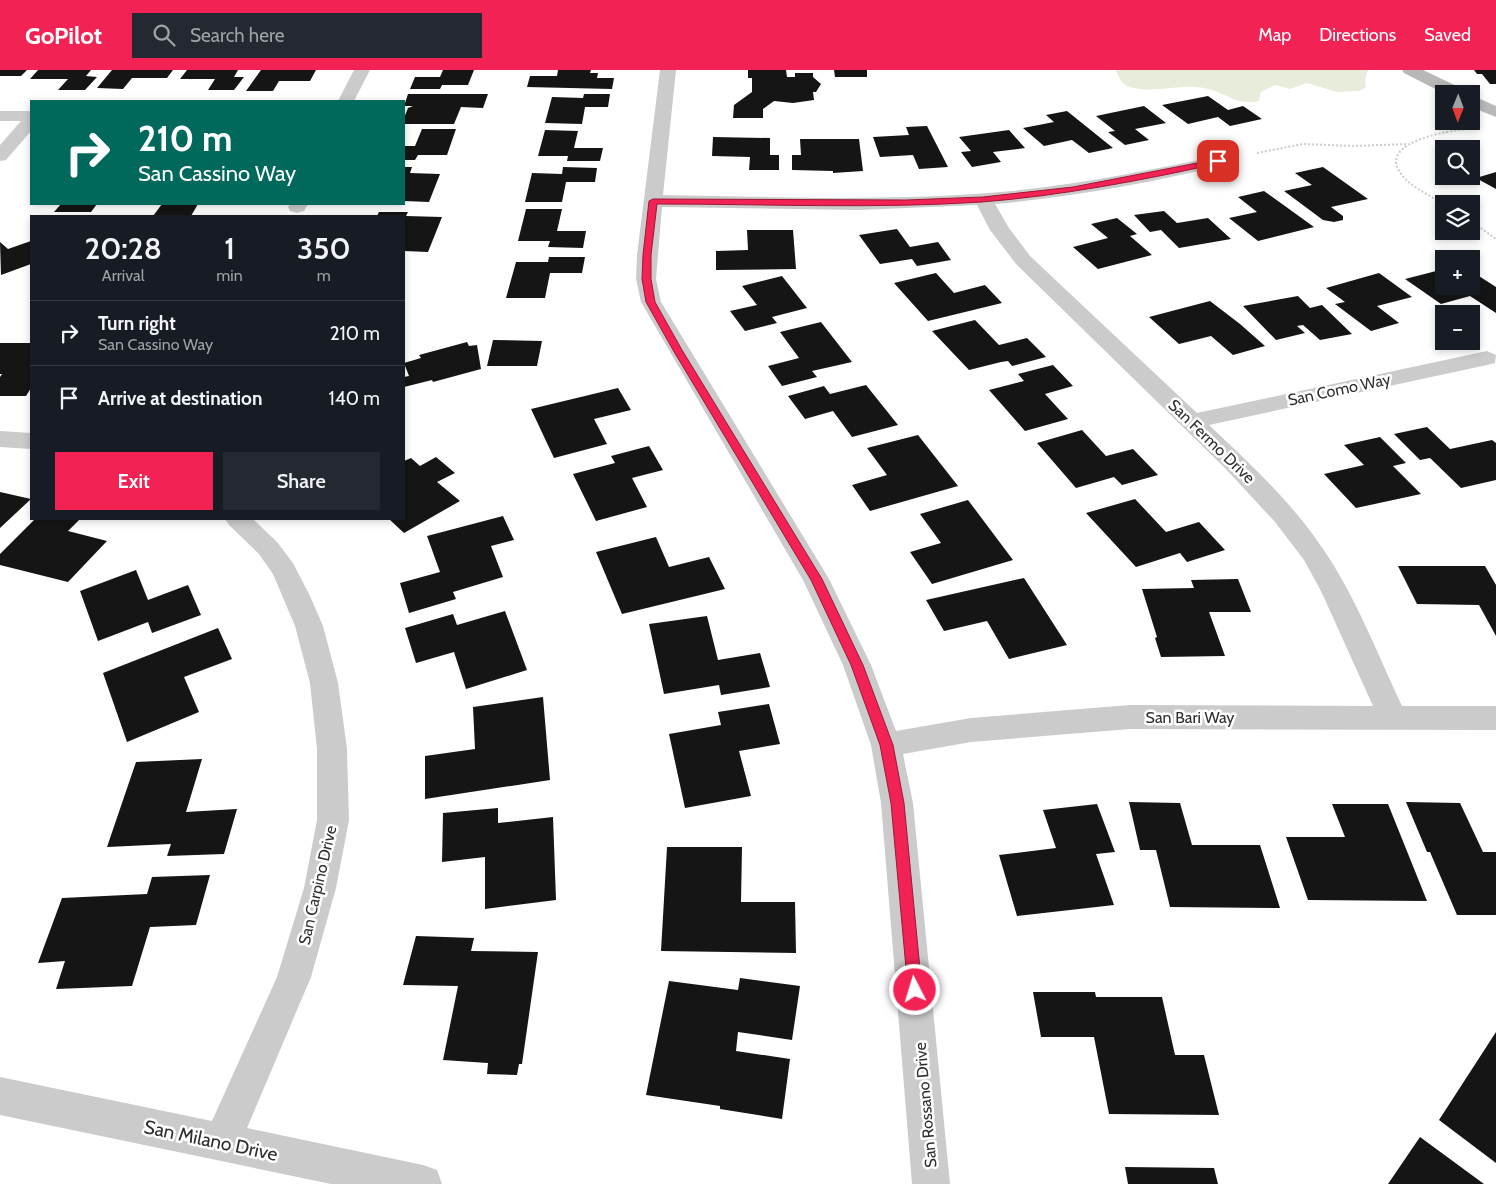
<!DOCTYPE html>
<meta charset="utf-8">
<style>
:root{--surface:#171b24;--page:#242831;--text:#f1f3f6;--muted:#9ea1a6;--line:#363941;--accent:#f22354}
body{margin:0;font-family:Cabin,sans-serif;background:var(--page);color:var(--text);height:100vh;display:flex;flex-direction:column;font-size:19px;white-space:nowrap}
*{box-sizing:border-box;margin:0}
p{font-size:16px;color:var(--muted)}
.icon{flex:none;width:28px;height:28px;fill:none;stroke:currentColor;stroke-width:2;stroke-linecap:round;stroke-linejoin:round}
.map{position:relative;flex:1;overflow:hidden}
.sheet{position:absolute;left:30px;top:145px;width:375px;height:305px;display:flex;flex-direction:column;background:var(--surface);border-radius:0px;box-shadow:0 2px 8px #0003}
.sheet>*{flex:none}
.guide{position:absolute;left:30px;top:30px;width:375px;height:105px;border-radius:0px;box-shadow:0 2px 8px #0003;background:#00695c;color:#fff;overflow:hidden}
.needle{width:32px;rotate:181deg}
.controls{position:absolute;left:1435px;top:15px;display:grid;gap:10px}
.controls a{display:grid;place-items:center;width:45px;height:45px;border-radius:0px;background:var(--surface);box-shadow:0 2px 8px #0003;font-size:25px}
.pin{position:absolute;display:grid;place-items:center;width:42px;height:42px;color:#fff;margin:-21px;border-radius:10px;box-shadow:0 2px 8px #0006}
.me{position:absolute;width:55px;margin:-28px;rotate:355deg;stroke-linejoin:round;filter:drop-shadow(0 0 4px #0008)}
.turn{display:flex;align-items:center;gap:18px;height:105px;padding:0 25px;font-size:22px}
.turn .icon{width:65px;height:65px;stroke-width:2.5}
.turn b{display:block;font-size:35px;line-height:42px}
.eta{display:flex;justify-content:space-evenly;align-items:center;height:85px;text-align:center}
.eta b{font-size:30px;font-weight:600;line-height:35px}
.action{display:flex;gap:10px;margin-top:auto;padding:10px 25px}
.action a{flex:1;height:58px;border-radius:0px;background:var(--accent);color:#fff;font-size:20px;font-weight:600;line-height:58px;text-align:center}
.action a+a{background:var(--page);color:var(--text)}
ul{padding:0;list-style:none}
li{display:flex;align-items:center;gap:15px;height:65px;padding:0 25px;border-top:1px solid var(--line)}
li div{flex:1}
li b{display:block;font-size:19px}
li em{font-style:normal}
header{display:flex;align-items:center;gap:30px;box-sizing:border-box;height:70px;padding:0 25px;background:var(--accent);color:#fff}
header strong{font-size:24px}
nav{display:flex;gap:28px;margin-inline-start:auto;font-size:18px}
.search{width:350px;height:45px;background:var(--page);display:flex;align-items:center;gap:12px;box-sizing:border-box;padding:0 18px;border-radius:0px;color:var(--muted);font-size:19px}
.map>svg:first-child{display:block}
</style>
<header>
<strong>GoPilot</strong>
<div class="search"><svg class="icon" aria-label="search" viewBox="0 0 24 24"><circle cx="10" cy="10" r="6"/><path d="M15 15l6 6"/></svg>Search here</div>
<nav><a>Map</a><a>Directions</a><a>Saved</a></nav>
</header>
<div class="map">
<svg width="1496" height="1114" viewBox="0 0 1496 1114">
<rect width="100%" height="100%" fill="#fff"/>
<path fill="#e7edda" d="M 1116,0 L 1368,0 L 1365,10 L 1366,17 L 1359,21 L 1337,22 L 1307,13 L 1290,19 L 1275,15 L 1261,22 L 1259,31 C 1237,37 1224,21 1204,18 C 1180,13 1153,24 1130,17 C 1121,14 1119,8 1116,0 Z"/>
<path fill="#151515" d="M 0,0 L 27,0 L 21,6 L 0,6 Z
M 38,0 L 91,0 L 86,6 L 97,7 L 85,20 L 58,20 L 68,9 L 30,9 Z
M 112,0 L 173,0 L 167,8 L 132,8 L 123,19 L 97,18 Z
M 187,0 L 238,0 L 234,7 L 244,7 L 234,20 L 208,20 L 215,9 L 180,9 Z
M 261,0 L 316,0 L 310,11 L 279,11 L 273,21 L 246,21 Z
M 443,0 L 474,0 L 468,15 L 442,15 L 440,19 L 410,19 L 415,7 L 440,7 Z
M 558,0 L 591,0 L 590,3 L 598,3 L 597,8 L 614,8 L 612,19 L 527,17 L 530,6 L 557,6 Z
M 748,0 L 786,0 L 787,7 L 795,7 L 795,3 L 813,3 L 813,7 L 821,14 L 816,22 L 813,22 L 814,30 L 793,33 L 774,31 L 763,39 L 763,48 L 733,48 L 734,35 L 752,22 L 752,8 L 748,8 Z
M 834,0 L 867,0 L 867,7 L 835,7 Z
M 1474,0 L 1496,0 L 1496,14 L 1490,14 L 1482,4 L 1477,4 Z
M 408,24 L 488,24 L 483,38 L 461,37 L 454,54 L 404,54 L 404,48 L 408,38 L 413,36 L 404,36 Z
M 584,24 L 610,24 L 608,37 L 585,37 L 582,54 L 545,53 L 552,27 L 583,28 Z
M 1208,26 L 1228,40 L 1243,36 L 1262,49 L 1230,56 L 1218,47 L 1188,54 L 1162,35 Z
M 1144,36 L 1166,53 L 1135,59 L 1149,70 L 1125,75 L 1108,62 L 1115,61 L 1096,46 Z
M 1067,41 L 1113,78 L 1089,83 L 1072,70 L 1044,76 L 1023,58 L 1054,52 L 1046,45 Z
M 927,56 L 948,97 L 919,99 L 913,85 L 880,87 L 873,67 L 909,65 L 906,57 Z
M 422,59 L 456,59 L 447,85 L 418,85 L 415,90 L 404,90 L 404,76 L 415,76 Z
M 545,60 L 578,61 L 574,78 L 603,78 L 600,91 L 567,91 L 568,86 L 538,86 Z
M 1009,60 L 1025,78 L 993,82 L 1001,92 L 972,97 L 961,82 L 971,81 L 959,67 Z
M 713,67 L 770,68 L 770,85 L 779,85 L 779,100 L 749,100 L 750,87 L 712,86 Z
M 800,69 L 859,69 L 863,101 L 833,103 L 833,101 L 792,100 L 792,85 L 801,85 Z
M 404,97 L 412,97 L 410,103 L 440,104 L 429,132 L 404,131 Z
M 563,97 L 597,98 L 595,112 L 566,112 L 562,132 L 525,132 L 532,103 L 562,104 Z
M 1323,97 L 1368,129 L 1331,137 L 1343,146 L 1343,150 L 1334,152 L 1323,150 L 1284,121 L 1312,115 L 1295,103 Z
M 1496,102 L 1496,119 L 1476,108 Z
M 1264,121 L 1314,157 L 1258,171 L 1229,148 L 1257,142 L 1238,127 Z
M 61,134 L 97,134 L 91,142 L 54,142 Z
M 162,134 L 198,134 L 191,146 L 153,146 Z
M 526,139 L 562,139 L 557,161 L 586,161 L 583,178 L 548,177 L 550,171 L 518,171 Z
M 1164,141 L 1177,153 L 1208,148 L 1231,169 L 1179,178 L 1161,160 L 1150,162 L 1134,145 Z
M 379,142 L 408,142 L 406,146 L 442,147 L 428,182 L 404,181 L 404,146 L 377,146 Z
M 1117,148 L 1137,164 L 1130,166 L 1152,185 L 1098,199 L 1073,177 L 1108,168 L 1091,154 Z
M 897,159 L 910,177 L 938,172 L 951,190 L 917,196 L 912,189 L 880,194 L 859,165 Z
M 747,160 L 793,160 L 796,199 L 716,200 L 716,181 L 748,180 Z
M 31,171 L 31,194 L 1,205 L 0,172 L 8,179 Z
M 549,187 L 585,187 L 582,203 L 550,203 L 545,228 L 506,228 L 516,192 L 548,192 Z
M 1444,199 L 1444,216 L 1471,216 L 1471,201 L 1496,217 L 1496,243 L 1470,226 L 1441,234 L 1405,209 Z
M 936,203 L 954,223 L 985,215 L 1002,233 L 928,251 L 894,213 Z
M 1379,203 L 1412,227 L 1377,236 L 1399,253 L 1371,261 L 1335,234 L 1345,232 L 1326,218 Z
M 782,206 L 807,238 L 772,247 L 777,253 L 745,261 L 730,241 L 757,235 L 742,216 Z
M 1298,226 L 1310,238 L 1322,235 L 1352,264 L 1320,270 L 1303,255 L 1297,256 L 1305,263 L 1276,270 L 1243,236 Z
M 1210,231 L 1240,254 L 1265,276 L 1233,285 L 1211,266 L 1179,274 L 1149,247 Z
M 975,250 L 999,275 L 1027,268 L 1046,287 L 1012,296 L 1008,291 L 1001,292 L 969,300 L 932,261 Z
M 821,252 L 852,292 L 812,301 L 817,307 L 782,316 L 768,296 L 799,288 L 780,262 Z
M 493,270 L 542,271 L 537,296 L 487,296 Z
M 467,272 L 469,276 L 477,275 L 481,299 L 433,312 L 432,310 L 404,317 L 404,307 L 409,306 L 404,293 L 421,288 L 419,285 Z
M 0,273 L 31,273 L 31,318 L 26,326 L 0,326 L 0,307 L 2,304 L 0,304 Z
M 1053,295 L 1073,316 L 1045,324 L 1068,349 L 1025,361 L 989,320 L 1024,311 L 1018,304 Z
M 866,315 L 898,355 L 852,367 L 833,341 L 805,349 L 788,326 L 824,316 L 830,324 Z
M 618,318 L 631,340 L 594,349 L 607,374 L 554,388 L 531,339 Z
M 1427,357 L 1450,379 L 1492,370 L 1496,373 L 1496,410 L 1461,418 L 1430,388 L 1420,390 L 1394,364 Z
M 1082,360 L 1106,386 L 1133,379 L 1158,405 L 1122,415 L 1114,407 L 1076,418 L 1037,373 Z
M 918,365 L 958,416 L 870,441 L 852,415 L 887,405 L 867,378 Z
M 1380,367 L 1406,393 L 1393,396 L 1421,424 L 1356,438 L 1324,404 L 1364,395 L 1344,375 Z
M 649,376 L 663,400 L 632,408 L 647,437 L 596,451 L 573,404 L 615,393 L 611,386 Z
M 436,387 L 455,403 L 437,412 L 460,431 L 404,463 L 389,449 L 404,449 L 404,391 L 411,388 L 420,396 Z
M 0,422 L 31,429 L 0,458 Z
M 1135,429 L 1166,462 L 1199,452 L 1225,480 L 1187,492 L 1180,483 L 1136,497 L 1086,443 Z
M 968,430 L 1013,490 L 932,514 L 910,482 L 941,473 L 920,444 Z
M 503,446 L 514,470 L 491,476 L 503,507 L 453,522 L 456,529 L 409,543 L 400,513 L 440,502 L 427,466 Z
M 35,449 L 80,449 L 68,461 L 107,471 L 68,512 L 0,495 L 0,484 Z
M 656,467 L 669,497 L 709,487 L 725,519 L 622,544 L 596,482 Z
M 1398,496 L 1485,496 L 1496,515 L 1496,566 L 1479,535 L 1417,534 Z
M 136,500 L 148,530 L 188,515 L 201,545 L 152,563 L 148,552 L 98,571 L 80,521 Z
M 1024,508 L 1067,575 L 1009,589 L 987,551 L 944,561 L 926,530 Z
M 1238,509 L 1251,542 L 1209,542 L 1225,586 L 1161,587 L 1155,568 L 1157,567 L 1142,519 L 1194,518 L 1191,510 Z
M 505,541 L 527,600 L 466,619 L 454,582 L 416,593 L 405,558 L 453,544 L 457,555 Z
M 707,546 L 718,590 L 760,583 L 770,617 L 721,625 L 719,615 L 664,624 L 649,554 Z
M 218,558 L 232,589 L 184,607 L 199,642 L 127,672 L 103,603 Z
M 543,627 L 550,710 L 425,729 L 425,686 L 475,679 L 473,637 Z
M 769,634 L 780,674 L 739,681 L 751,726 L 685,738 L 669,664 L 721,655 L 718,642 Z
M 202,689 L 186,742 L 237,739 L 224,784 L 167,786 L 171,774 L 107,777 L 136,692 Z
M 1129,732 L 1180,733 L 1192,775 L 1260,775 L 1280,838 L 1170,837 L 1156,780 L 1140,780 Z
M 1406,732 L 1460,733 L 1483,782 L 1496,782 L 1496,845 L 1457,845 L 1430,782 L 1427,782 Z
M 1097,734 L 1115,782 L 1096,784 L 1114,835 L 1017,846 L 999,785 L 1056,778 L 1043,740 Z
M 1332,734 L 1388,734 L 1427,831 L 1308,830 L 1286,767 L 1345,767 Z
M 498,738 L 498,753 L 553,747 L 556,830 L 485,839 L 485,787 L 442,792 L 443,743 Z
M 667,777 L 742,777 L 741,832 L 795,832 L 796,883 L 661,881 Z
M 210,805 L 196,855 L 150,857 L 132,916 L 56,919 L 65,891 L 38,893 L 62,828 L 147,824 L 152,807 Z
M 416,866 L 474,868 L 471,881 L 538,882 L 522,994 L 519,994 L 517,1005 L 487,1004 L 488,993 L 443,990 L 458,916 L 403,915 Z
M 740,908 L 800,916 L 792,970 L 738,962 L 736,981 L 790,989 L 782,1049 L 720,1039 L 720,1036 L 646,1025 L 669,911 L 738,920 Z
M 1033,922 L 1095,922 L 1096,927 L 1162,927 L 1175,985 L 1204,985 L 1219,1045 L 1109,1044 L 1094,967 L 1041,967 Z
M 1496,962 L 1496,1093 L 1439,1050 Z
M 1420,1067 L 1484,1114 L 1388,1114 Z
M 1125,1097 L 1214,1098 L 1218,1114 L 1128,1114 Z"/>
<g fill="none" stroke-linecap="round" stroke-linejoin="round">
<path stroke="#cbcbcb" stroke-width="2" stroke-dasharray="2 2" stroke-linecap="butt" d="M 1257,83 L 1303,74 L 1354,76 L 1408,74
M 1444,134 C 1429,125 1406,115 1398,99 C 1384,71 1449,61 1466,59
M 1471,151 L 1496,169"/>
<path fill="#cbcbcb" fill-rule="evenodd" d="M 354,0 L 370,0 L 354,31 L 338,31 Z
M 660,0 L 676,0 L 663,125 C 780,127 896,132 1012,121 C 1082,114 1150,100 1218,86 L 1224,87 L 1227,91 L 1224,95 C 1150,113 1072,127 995,134 L 1009,158 L 1030,186 L 1197,343 L 1487,281 L 1496,285 L 1495,293 L 1487,295 L 1209,355 C 1249,393 1292,432 1323,479 C 1355,525 1378,585 1402,636 L 1496,636 L 1496,660 L 1130,659 L 971,672 L 903,684 L 913,733 L 950,1114 L 912,1114 L 881,733 L 871,675 L 843,595 L 803,510 L 641,232 L 636,209 L 637,185 ZM 977,135 L 990,160 L 1016,194 L 1225,398 L 1275,452 L 1304,490 L 1321,521 L 1373,636 L 1130,635 L 971,648 L 896,661 L 871,595 L 829,509 L 661,232 L 656,209 L 662,137 L 859,140 Z
M 0,41 L 31,41 L 31,61 L 6,90 L 0,91 L 0,75 L 21,51 L 0,51 Z
M 290,134 L 308,134 L 304,141 L 297,143 L 290,141 L 288,137 Z
M 0,361 L 31,363 L 31,379 L 0,377 Z
M 225,449 L 253,449 L 277,472 L 293,493 L 310,526 L 323,556 L 338,613 L 347,679 L 349,750 L 336,818 L 311,907 L 247,1058 L 423,1095 L 437,1100 L 442,1114 L 331,1114 L 0,1045 L 0,1007 L 212,1051 L 277,907 L 304,818 L 317,750 L 317,679 L 310,613 L 295,556 L 273,504 L 259,484 L 229,455 Z"/>
<path fill="#b8b8b8" fill-rule="evenodd" d="M 1402,0 L 1423,0 L 1465,20 L 1467,24 L 1445,24 L 1404,3 Z
M 1471,25 L 1496,36 L 1496,47 L 1471,37 Z"/>
</g>
<path fill="#f22354" stroke="#9d1737" d="M 1218,89 L 1221,91 L 1220,93 C 1145,110 1059,126 982,132 C 874,139 765,134 657,134 L 651,185 L 651,209 L 655,232 L 682,280 L 822,509 L 863,595 L 893,675 L 904,733 L 922,920 L 920,925 L 915,927 L 910,925 L 908,920 L 891,733 L 880,675 L 851,595 L 811,510 L 673,280 L 646,232 L 642,209 L 643,185 L 649,131 L 653,129 L 906,130 L 983,127 L 1073,117 Z"/>
<g text-anchor="middle" stroke-width="5" stroke-linejoin="round" paint-order="stroke">
<g font-size="16" fill="#2e2e2e" stroke="#fff">
<text transform="translate(1339 319) rotate(-12)" y="6">San Como Way</text>
<text transform="translate(1212 371) rotate(44)" y="6">San Fermo Drive</text>
<text x="1190" y="653">San Bari Way</text>
<text transform="translate(317 815) rotate(-77)" y="6">San Carpino Drive</text>
<text transform="translate(925 1035) rotate(-95)" y="6">San Rossano Drive</text>
</g>
<g font-size="19" fill="#2e2e2e" stroke="#fff">
<text transform="translate(211 1070) rotate(12)" y="7">San Milano Drive</text>
</g>
</g>
</svg>
<div class="controls">
<a><svg class="needle" viewBox="-14 -14 28 28"><path d="M0-13l5 13h-10z" fill="#e53935"/><path d="M0 13l5-13h-10z" fill="#9ea1a6"/></svg></a>
<a><svg class="icon" aria-label="search" viewBox="0 0 24 24"><circle cx="10" cy="10" r="6"/><path d="M15 15l6 6"/></svg></a>
<a><svg class="icon" aria-label="layers" viewBox="0 0 24 24"><path d="M12 4l9 5-9 5-9-5zM3 14l9 5 9-5"/></svg></a>
<a>+</a>
<a>−</a>
</div>
<div class="pin" style="left:1218px;top:91px;background:#d93025"><svg class="icon" aria-label="arrive" viewBox="0 0 24 24"><path d="M6 21V4h12l-3 4 3 4H6"/></svg></div>
<svg class="me" style="left:915px;top:920px" viewBox="-20 -20 40 40"><circle r="17" fill="#f22354" stroke="#fff" stroke-width="3"/><path d="M0-11L8 9 0 5-8 9z" fill="#fff"/></svg>
<div class="guide">
<div class="turn"><svg class="icon" aria-label="right" viewBox="0 0 24 24"><path d="M7 20v-9h11M14 6l5 5-5 5"/></svg><div><b>210 m</b>San Cassino Way</div></div>
</div>
<section class="sheet">
<div class="eta">
<div><b>20:28</b><p>Arrival</p></div>
<div><b>1</b><p>min</p></div>
<div><b>350</b><p>m</p></div>
</div>
<ul>
<li><svg class="icon" aria-label="right" viewBox="0 0 24 24"><path d="M7 20v-9h11M14 6l5 5-5 5"/></svg><div><b>Turn right</b><p>San Cassino Way</p></div><em>210 m</em></li>
<li><svg class="icon" aria-label="arrive" viewBox="0 0 24 24"><path d="M6 21V4h12l-3 4 3 4H6"/></svg><div><b>Arrive at destination</b></div><em>140 m</em></li>
</ul>
<div class="action"><a>Exit</a><a>Share</a></div>
</section>
</div>
